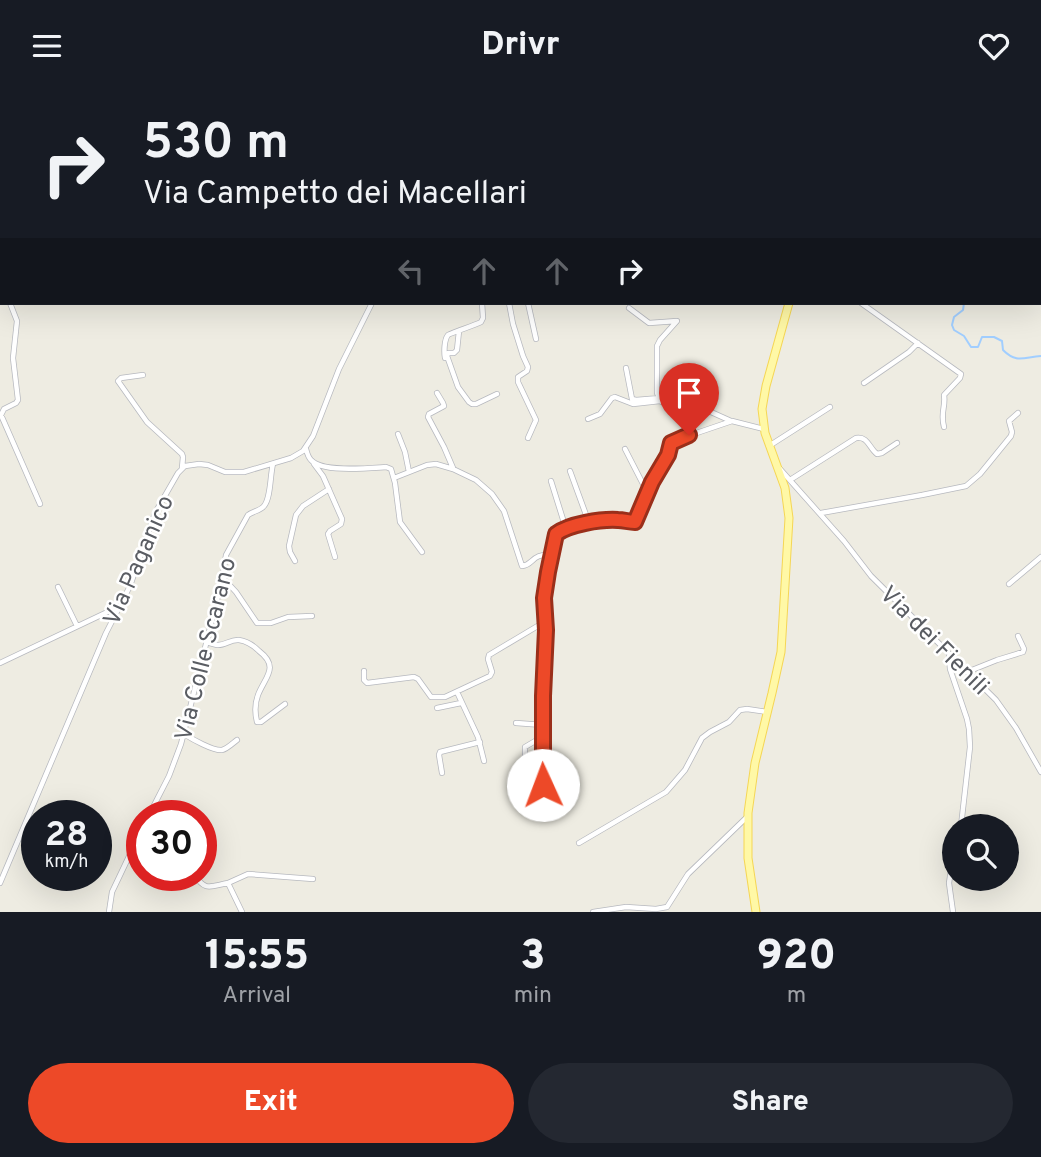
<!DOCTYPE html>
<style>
:root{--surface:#171b24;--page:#242831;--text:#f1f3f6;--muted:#9ea1a6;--accent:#ed4928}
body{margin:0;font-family:Overpass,sans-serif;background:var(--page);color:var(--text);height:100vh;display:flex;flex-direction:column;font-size:26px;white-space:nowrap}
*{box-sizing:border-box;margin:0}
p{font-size:23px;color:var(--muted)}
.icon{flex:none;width:38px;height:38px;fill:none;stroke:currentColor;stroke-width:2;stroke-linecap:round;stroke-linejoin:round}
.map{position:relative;height:821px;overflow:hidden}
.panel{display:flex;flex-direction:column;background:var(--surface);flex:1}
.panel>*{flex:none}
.top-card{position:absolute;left:0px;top:0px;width:1041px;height:214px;box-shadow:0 7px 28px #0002;background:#171b24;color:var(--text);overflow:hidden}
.tools{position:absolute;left:942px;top:723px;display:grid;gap:14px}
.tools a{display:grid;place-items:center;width:77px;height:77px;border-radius:50%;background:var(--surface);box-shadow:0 7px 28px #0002;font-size:35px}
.speed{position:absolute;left:21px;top:709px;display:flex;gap:14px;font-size:35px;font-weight:700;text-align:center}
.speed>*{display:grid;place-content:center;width:91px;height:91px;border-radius:50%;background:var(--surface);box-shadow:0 7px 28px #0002;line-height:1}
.speed small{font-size:18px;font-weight:400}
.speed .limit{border:10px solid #d22;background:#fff;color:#111}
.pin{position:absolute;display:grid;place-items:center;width:60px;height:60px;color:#fff;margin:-72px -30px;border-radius:50% 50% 50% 0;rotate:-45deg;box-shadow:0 0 7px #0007}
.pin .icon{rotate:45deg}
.me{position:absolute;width:77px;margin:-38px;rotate:358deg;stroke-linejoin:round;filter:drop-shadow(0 0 5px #0008)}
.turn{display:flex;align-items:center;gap:24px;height:147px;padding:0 28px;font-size:32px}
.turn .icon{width:91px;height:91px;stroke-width:2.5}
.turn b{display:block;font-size:49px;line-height:60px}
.lanes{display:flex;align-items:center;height:66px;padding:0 28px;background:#0003;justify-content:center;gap:35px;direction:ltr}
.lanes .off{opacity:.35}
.eta{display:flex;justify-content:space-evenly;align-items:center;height:119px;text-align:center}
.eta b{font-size:42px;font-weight:800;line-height:49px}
.action{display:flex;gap:14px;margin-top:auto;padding:14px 28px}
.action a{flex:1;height:80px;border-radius:42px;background:var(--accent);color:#fff;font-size:28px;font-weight:800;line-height:80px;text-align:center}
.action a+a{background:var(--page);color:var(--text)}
header{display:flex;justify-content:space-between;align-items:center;height:91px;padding:0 28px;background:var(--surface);font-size:32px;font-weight:800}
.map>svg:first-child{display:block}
</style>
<header><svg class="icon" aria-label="menu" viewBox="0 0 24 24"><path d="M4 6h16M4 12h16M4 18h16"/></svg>Drivr<svg class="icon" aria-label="heart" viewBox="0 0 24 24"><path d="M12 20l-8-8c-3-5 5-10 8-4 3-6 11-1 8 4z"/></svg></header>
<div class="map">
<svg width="1041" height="821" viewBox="0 0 1041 821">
<rect width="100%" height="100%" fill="#eeece2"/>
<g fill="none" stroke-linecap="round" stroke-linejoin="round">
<path stroke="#a1ceff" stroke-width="2" d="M 760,0 L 762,2
M 927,212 L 933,212
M 964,212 L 963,219 L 954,226 L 952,234 L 954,239 L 964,245 L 971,256 L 978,256 L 982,246 L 994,246 L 1002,250 L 1003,259 C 1017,273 1024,266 1041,265"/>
<defs>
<path id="minor" d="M 82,0 L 82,2
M 437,0 L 437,2
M 484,0 L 484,2
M 659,0 L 661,2
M 523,1 L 523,2
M 457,2 L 457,0
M 624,2 L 629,0
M 908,2 L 910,0
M 2,60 L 2,67
M 1040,100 L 1041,99
M 0,207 L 2,206
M 10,212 L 17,230 L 13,267 L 18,309 L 16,312 L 4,318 L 1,324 L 40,413
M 509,212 L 513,233 L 523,265 L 528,276 L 527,280 L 518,286 L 518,291 L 536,329 L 528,347
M 528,212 L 536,248
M 861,212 L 961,283 L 960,287 L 944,304 C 946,316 940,321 944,336
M 629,217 L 649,232 L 677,230 L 660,249 L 657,255 L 657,302 L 659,307
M 459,240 L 457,259 L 454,262 L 448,262 L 447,265 L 458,296 L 469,311 L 472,313 L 476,313 L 497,303
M 445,267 C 444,261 444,249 448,244 C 450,242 476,234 481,231 L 483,227 L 482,212
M 626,277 L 632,308 L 636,309 L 660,307
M 143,284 L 121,287 L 118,290 L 147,331 L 182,363 L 183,366 L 182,377
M 864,292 L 909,261 L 918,252
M 437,302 L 443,312 L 444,315 L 429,323 L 428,326 L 444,356 L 453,377
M 588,328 L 600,323 L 612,307 L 615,306 L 633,313 L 660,310 L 672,316 L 711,321 L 731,330
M 398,343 L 405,361 L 409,381
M 769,355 L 830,316
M 306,358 C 307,362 308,366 311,369 C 322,382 370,377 386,376 L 391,378 L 395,392 L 400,431 L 422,461
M 625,358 L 644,395 L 649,397
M 314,373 L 323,385 L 342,428 L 341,433 L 330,440 L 328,443 L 335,466
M 780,378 L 844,450 L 871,485 L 996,609 L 1016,637 L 1041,681
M 570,380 L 589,432
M 394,387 L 427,374 L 436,373 L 453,378 L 476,389 L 492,403 L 504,420 L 522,475 C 534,474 531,462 552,464
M 790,389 L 856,347 C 868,345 869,357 877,363 L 882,362 L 897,352
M 551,390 L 566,438
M 821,422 L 922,404 L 966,395 L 980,383 L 1011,345 L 1012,341 L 1009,330 L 1018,322
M 295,470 L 290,461 L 289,455 L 296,424 L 303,415 L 329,398
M 223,487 L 236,501 L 257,532 L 271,532 L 288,526 L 312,525
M 1009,493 L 1041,466
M 58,496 L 77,535
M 207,551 C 209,552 216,554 218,554 C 226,554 231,548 239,549 C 246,550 254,555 259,560 C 280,576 265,586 258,604 C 255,612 255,623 257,631 L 261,631 L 285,613
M 949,565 L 950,578 L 967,628 L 969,638 L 970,656 L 961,735
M 0,572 L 118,516
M 364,580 L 364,589 L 367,592 L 414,586 L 418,588 L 431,606 L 445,606 L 490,585 L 492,581 L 488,568 L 489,564 L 546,530
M 967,581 L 997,569 L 1023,561 L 1024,558 L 1018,545
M 457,601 L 478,646 L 484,670
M 437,617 L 461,612
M 516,632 L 543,634
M 184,643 C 192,648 213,660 222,659 C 227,658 233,652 237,649
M 442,682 L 439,664 L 440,661 L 480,651
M 520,700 L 525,689 L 525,656 L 542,646
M 156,713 L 162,724
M 544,713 L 542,668 L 546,539 L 544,511 L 548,479 L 556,443 L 560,439 C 577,434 595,430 613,429 C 621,428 628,432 636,430 L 651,392 L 667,366 L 670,352 L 673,350 L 732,330 L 764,338
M 149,724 L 169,685 L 181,653 L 222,489 L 226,464 L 248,424 C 253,420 260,420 264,415 C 271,407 270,384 273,373
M 579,752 L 666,701 L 685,679 L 702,647 L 710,641 L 729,631 L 740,619 L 747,618 L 767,621
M 195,784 C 205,801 211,795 228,792 L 242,821
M 0,792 L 106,542 L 130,495 L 155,422 L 178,382 L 185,375 L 199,373 L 208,374 L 225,381 L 244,381 L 291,367 L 303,360 L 313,345 L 339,278 L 372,212
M 228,792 L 248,783 L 313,788
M 109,821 L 112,801 L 142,738
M 593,821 L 626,816 L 656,818 L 667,816 L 688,783 L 747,726
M 953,821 L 949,792 L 954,759"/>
<path id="major" d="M 774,0 L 774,2
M 922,0 L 924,2
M 1040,130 L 1041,132
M 756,821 L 748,767 L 748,722 L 755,672 L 772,602 L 781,561 L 789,427 L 785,397 L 765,342 L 762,318 L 766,295 L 789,212"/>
</defs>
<use href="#minor" stroke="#b7b9bf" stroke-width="6"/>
<use href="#major" stroke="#f5d654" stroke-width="9"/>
<use href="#minor" stroke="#fff" stroke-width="4.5"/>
<use href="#major" stroke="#fff8a6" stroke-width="7"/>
</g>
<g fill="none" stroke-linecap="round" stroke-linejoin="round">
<defs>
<path id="route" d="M 543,694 L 543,605 L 546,539 L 544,507 L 548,481 L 556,443 C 569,433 601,428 618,429 C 624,429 629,431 635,431 L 652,391 L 668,364 L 671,352 L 689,344"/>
</defs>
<use href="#route" stroke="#9a2f1a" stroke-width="18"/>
<use href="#route" stroke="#ed4928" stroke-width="12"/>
</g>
<g text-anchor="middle" stroke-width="5" stroke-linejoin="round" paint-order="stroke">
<g font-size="24" fill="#5a5d63" stroke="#fff">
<text transform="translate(138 469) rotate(-66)" y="8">Via Paganico</text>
<text transform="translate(935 549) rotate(45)" y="8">Via dei Fienili</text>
<text transform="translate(205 558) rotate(-76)" y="8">Via Colle Scarano</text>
</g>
</g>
</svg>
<div class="tools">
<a><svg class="icon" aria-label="search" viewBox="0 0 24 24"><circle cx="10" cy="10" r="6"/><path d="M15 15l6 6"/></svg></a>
</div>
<div class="speed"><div>28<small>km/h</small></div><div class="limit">30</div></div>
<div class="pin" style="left:689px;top:344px;background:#d93025"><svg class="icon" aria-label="arrive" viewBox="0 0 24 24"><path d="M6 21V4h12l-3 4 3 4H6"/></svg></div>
<svg class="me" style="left:543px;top:694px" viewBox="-20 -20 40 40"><circle r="19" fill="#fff"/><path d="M0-13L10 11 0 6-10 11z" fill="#ed4928"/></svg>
<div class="top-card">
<div class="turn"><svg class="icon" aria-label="right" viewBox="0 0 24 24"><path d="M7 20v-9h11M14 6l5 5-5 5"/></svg><div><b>530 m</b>Via Campetto dei Macellari</div></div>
<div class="lanes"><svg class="icon off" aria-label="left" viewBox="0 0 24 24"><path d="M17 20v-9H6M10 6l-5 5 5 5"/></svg><svg class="icon off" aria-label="ahead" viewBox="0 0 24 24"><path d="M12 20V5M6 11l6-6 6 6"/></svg><svg class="icon off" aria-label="ahead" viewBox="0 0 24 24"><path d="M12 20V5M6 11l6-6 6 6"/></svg><svg class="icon" aria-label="right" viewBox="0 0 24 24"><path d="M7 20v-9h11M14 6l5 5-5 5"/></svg></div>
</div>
</div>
<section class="panel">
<div class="eta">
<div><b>15:55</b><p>Arrival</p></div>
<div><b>3</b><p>min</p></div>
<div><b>920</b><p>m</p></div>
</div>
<div class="action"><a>Exit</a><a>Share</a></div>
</section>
